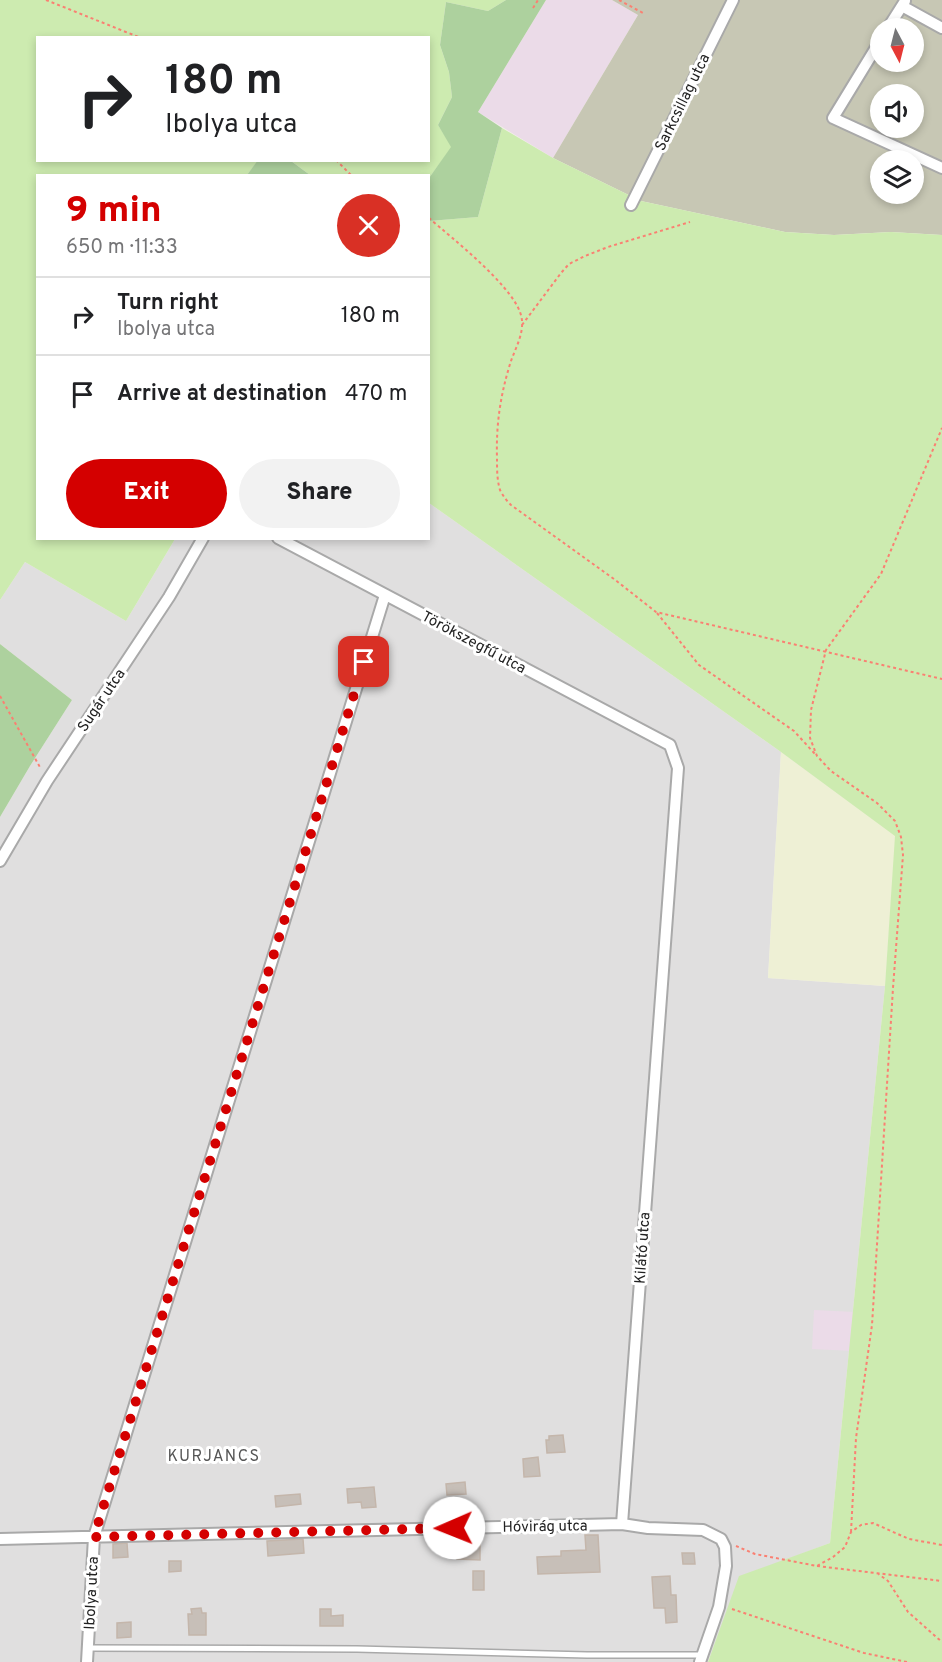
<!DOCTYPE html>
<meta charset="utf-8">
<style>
:root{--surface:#fff;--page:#f2f2f2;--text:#202124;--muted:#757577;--line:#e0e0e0;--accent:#d40000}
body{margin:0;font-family:Overpass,sans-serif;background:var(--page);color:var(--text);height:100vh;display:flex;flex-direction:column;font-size:22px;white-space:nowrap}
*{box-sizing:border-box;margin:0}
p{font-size:20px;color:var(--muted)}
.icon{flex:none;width:33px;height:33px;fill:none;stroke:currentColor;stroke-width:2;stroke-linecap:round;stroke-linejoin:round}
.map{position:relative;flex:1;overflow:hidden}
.sheet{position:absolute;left:36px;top:174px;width:394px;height:366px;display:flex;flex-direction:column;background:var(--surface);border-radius:0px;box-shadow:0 3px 9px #0003}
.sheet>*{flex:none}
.banner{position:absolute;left:36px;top:36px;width:394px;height:126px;border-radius:0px;box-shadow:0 3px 9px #0003;background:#fff;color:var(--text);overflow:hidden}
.needle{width:39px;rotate:173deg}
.controls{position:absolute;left:870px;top:18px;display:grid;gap:12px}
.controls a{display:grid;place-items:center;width:54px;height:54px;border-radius:50%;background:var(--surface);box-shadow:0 3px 9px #0003;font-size:30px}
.pin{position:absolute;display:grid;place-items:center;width:51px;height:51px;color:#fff;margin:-26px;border-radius:12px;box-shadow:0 3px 9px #0006}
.me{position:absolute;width:66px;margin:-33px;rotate:269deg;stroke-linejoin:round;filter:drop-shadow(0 0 4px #0008)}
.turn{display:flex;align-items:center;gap:21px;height:126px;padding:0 30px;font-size:27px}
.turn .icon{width:78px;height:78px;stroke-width:2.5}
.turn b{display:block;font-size:42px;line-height:51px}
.round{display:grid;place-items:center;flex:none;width:63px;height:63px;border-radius:32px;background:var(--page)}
.summary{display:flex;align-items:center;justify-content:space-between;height:102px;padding:0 30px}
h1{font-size:36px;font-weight:800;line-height:45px;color:var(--accent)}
.primary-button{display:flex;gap:12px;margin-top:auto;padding:12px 30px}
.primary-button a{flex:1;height:69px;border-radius:36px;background:var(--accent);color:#fff;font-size:24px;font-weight:800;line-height:69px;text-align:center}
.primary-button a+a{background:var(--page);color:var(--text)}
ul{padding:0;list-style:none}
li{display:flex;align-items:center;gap:18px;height:78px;padding:0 30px;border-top:2px solid var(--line)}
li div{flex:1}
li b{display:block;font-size:22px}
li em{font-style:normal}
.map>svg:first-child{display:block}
</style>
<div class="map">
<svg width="942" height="1662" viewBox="0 0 942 1662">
<rect width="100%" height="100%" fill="#f2efe9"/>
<path fill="#e0dfdf" d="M 429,503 L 781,752 L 768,978 L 885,986 L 830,1543 L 740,1577 L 708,1662 L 0,1662 L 0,817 L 30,766 L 72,700 L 0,644 L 0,600 L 25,562 L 126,621 L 175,539 L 429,538 Z"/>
<path fill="#ebdbe8" d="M 546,0 L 612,0 L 638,15 L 553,158 L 478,112 Z
M 814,1310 L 855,1312 L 853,1351 L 812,1349 Z"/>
<path fill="#c7c7b4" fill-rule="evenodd" d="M 612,0 L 942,0 L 942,235 L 891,232 L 834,235 L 785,232 L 641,201 L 553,158 L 638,15 ZM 880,28 L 914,28 L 914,62 L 880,62 ZM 880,94 L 914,94 L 914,128 L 880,128 ZM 880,160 L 914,160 L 914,194 L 880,194 Z"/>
<path fill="#eef0d5" d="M 781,752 L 896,836 L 885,986 L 768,978 Z"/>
<path fill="#cdebb0" d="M 0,0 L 506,0 L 488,11 L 446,2 L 440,45 L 449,72 L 452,97 L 438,125 L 452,147 L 429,178 L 429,176 L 310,175 L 291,161 L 429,160 L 429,38 L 38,38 L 38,160 L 258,161 L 247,175 L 38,176 L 38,538 L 175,539 L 126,621 L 25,562 L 0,600 Z
M 502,128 L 553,158 L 641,201 L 785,232 L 834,235 L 891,232 L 942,235 L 942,1662 L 708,1662 L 739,1576 L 830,1543 L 885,986 L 895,836 L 781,752 L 429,503 L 429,221 L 478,217 Z"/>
<path fill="#add19e" d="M 506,0 L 546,0 L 478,112 L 502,128 L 478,217 L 429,221 L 429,178 L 451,147 L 438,125 L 452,97 L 449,72 L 440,45 L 446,2 L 488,11 Z
M 258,160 L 291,161 L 310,175 L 247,175 Z
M 0,644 L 72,700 L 30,766 L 0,817 Z"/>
<path fill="#c7bfb8" stroke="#c4b6ab" stroke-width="1.5" d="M 563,1435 L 565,1452 L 547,1453 L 546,1440 L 549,1440 L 549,1436 Z
M 538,1457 L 540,1476 L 524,1477 L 523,1459 Z
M 465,1482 L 466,1494 L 447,1495 L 446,1484 Z
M 374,1487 L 376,1507 L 362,1508 L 361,1502 L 348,1503 L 347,1489 Z
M 300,1494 L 301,1504 L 276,1507 L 275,1496 Z
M 585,1535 L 598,1535 L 600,1572 L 538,1574 L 537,1557 L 561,1556 L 561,1551 L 586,1550 Z
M 457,1537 L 480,1537 L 480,1560 L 457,1559 Z
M 303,1539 L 304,1553 L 268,1556 L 267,1541 Z
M 127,1543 L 128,1557 L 113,1558 L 113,1544 Z
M 682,1553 L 694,1553 L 695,1564 L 683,1564 Z
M 169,1561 L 181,1561 L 181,1571 L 169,1572 Z
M 473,1571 L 484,1571 L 484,1590 L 473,1590 Z
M 670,1576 L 671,1595 L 676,1595 L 677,1622 L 666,1623 L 665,1608 L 654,1608 L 652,1577 Z
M 201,1608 L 202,1613 L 206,1613 L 206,1635 L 189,1635 L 188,1614 L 192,1614 L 191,1609 Z
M 320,1609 L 331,1609 L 331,1616 L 343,1615 L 343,1626 L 320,1626 Z
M 131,1622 L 131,1637 L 117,1638 L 117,1623 Z"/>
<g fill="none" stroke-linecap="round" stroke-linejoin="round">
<defs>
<path id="lane" d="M 88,1648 L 357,1649 L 587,1655 L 702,1655"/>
<path id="street" d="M 902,6 L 942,28
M 888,28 L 905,1
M 880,41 L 833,118 L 942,168
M 631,205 L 733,0
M 278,538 L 670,745 L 678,768 L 622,1524
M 0,861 L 47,781 L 169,597 L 203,538
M 0,1539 L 622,1524 L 648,1528 L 703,1530 L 721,1539 L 725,1547 L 726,1566 L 719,1607 L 700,1662
M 87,1662 L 94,1537 L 385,595"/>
</defs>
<use href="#lane" stroke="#a9a9a9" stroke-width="8"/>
<use href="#street" stroke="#a9a9a9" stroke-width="14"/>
<path stroke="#fa8072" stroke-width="2" stroke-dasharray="3 3" stroke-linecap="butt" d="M 46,0 L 141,38
M 619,0 L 643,13
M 533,8 L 538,0
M 336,160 L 352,176
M 429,218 C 453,239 509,283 520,312 C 527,330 515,348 510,364 C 500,397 496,425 497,459 C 497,469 497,480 500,490 C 503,496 507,501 511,505 L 614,579 L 656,612 L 942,679
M 522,325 L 561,273 L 569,264 L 585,256 L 608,247 L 690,222
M 657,613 L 699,665 L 794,731 L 815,754
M 0,696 L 41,769
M 851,1532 L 856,1438 L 872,1325 L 893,988 L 903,855 L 901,837 L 895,821 L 877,803 L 831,771 L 817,756 L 810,738 L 811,710 L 826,650 L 881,574 L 942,428
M 736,1546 L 755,1554 L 817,1566 L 833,1557 L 845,1547 L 851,1532 L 861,1525 L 873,1523 L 909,1539 L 942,1545
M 817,1566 L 942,1581
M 877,1573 L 888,1581 L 908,1612 L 942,1642
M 732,1609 L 864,1653 L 907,1662"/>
<use href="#lane" stroke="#fff" stroke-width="5"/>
<use href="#street" stroke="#fff" stroke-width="10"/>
</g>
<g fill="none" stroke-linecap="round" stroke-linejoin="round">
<path stroke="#d40000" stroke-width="10" stroke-dasharray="0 18" d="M 364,662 L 94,1537 L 454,1528"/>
</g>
<g text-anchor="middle" stroke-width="6" stroke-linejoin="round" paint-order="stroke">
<g font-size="15" fill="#222" stroke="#fff">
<text transform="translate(682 102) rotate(-64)" y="5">Sarkcsillag utca</text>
<text transform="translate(474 642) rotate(28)" y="5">Törökszegfű utca</text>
<text transform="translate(101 700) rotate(-56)" y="5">Sugár utca</text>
<text transform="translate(642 1248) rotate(-86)" y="5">Kilátó utca</text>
<text transform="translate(545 1526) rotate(-1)" y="5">Hóvirág utca</text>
<text transform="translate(91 1593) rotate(-87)" y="5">Ibolya utca</text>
</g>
<g font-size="16" letter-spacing="1.5" fill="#555" stroke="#fff">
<text x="214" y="1461">KURJANCS</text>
</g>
</g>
</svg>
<div class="controls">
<a><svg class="needle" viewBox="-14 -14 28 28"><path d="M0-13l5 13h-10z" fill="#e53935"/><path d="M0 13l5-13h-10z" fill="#757577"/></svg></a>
<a><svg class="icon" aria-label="sound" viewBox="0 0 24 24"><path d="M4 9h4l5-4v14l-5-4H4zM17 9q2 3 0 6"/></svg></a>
<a><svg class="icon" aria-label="layers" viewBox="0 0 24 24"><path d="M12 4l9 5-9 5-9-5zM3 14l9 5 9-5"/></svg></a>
</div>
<div class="pin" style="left:364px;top:662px;background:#d93025"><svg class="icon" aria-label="arrive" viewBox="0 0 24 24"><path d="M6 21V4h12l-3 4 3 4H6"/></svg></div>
<svg class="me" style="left:454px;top:1528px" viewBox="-20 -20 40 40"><circle r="19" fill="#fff"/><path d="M0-13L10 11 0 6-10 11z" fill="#d40000"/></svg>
<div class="banner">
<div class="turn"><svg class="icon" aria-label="right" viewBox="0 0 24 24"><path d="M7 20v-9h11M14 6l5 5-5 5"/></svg><div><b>180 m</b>Ibolya utca</div></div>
</div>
<section class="sheet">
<div class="summary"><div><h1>9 min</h1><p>650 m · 11:33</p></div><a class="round" style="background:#d93025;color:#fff"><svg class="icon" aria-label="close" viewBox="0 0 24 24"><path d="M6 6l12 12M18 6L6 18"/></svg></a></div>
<ul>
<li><svg class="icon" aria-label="right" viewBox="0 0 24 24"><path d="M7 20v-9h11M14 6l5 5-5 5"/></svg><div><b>Turn right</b><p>Ibolya utca</p></div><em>180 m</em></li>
<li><svg class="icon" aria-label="arrive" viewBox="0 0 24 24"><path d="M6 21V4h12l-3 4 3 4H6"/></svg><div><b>Arrive at destination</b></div><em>470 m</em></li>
</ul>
<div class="primary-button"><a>Exit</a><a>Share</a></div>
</section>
</div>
